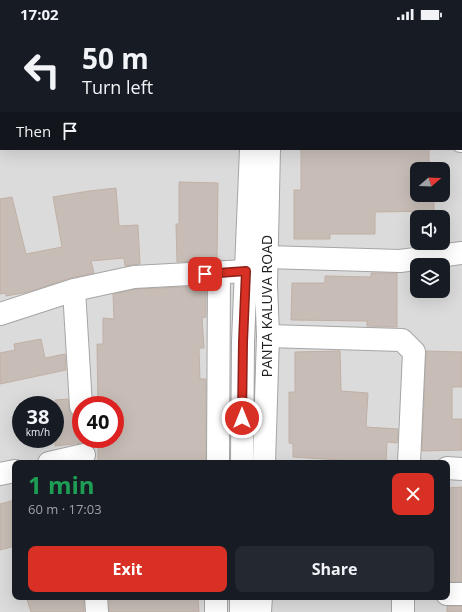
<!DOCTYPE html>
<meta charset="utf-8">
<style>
:root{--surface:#171b24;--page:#242831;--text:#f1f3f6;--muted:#9ea1a6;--accent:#d93025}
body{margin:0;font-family:"Open Sans",sans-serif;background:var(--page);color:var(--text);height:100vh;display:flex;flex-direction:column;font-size:15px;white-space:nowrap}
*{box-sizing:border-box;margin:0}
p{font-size:13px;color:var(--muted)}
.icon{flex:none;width:22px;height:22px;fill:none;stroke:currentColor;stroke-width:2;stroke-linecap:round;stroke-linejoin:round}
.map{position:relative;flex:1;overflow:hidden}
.side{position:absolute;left:12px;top:432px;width:438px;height:140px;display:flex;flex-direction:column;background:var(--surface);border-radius:8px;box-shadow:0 4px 16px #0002}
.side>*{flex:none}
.guide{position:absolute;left:0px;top:0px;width:462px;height:122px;box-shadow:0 4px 16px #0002;background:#171b24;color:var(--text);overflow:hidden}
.needle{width:26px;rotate:71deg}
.buttons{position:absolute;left:410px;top:134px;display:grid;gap:8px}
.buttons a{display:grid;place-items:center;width:40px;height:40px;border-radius:8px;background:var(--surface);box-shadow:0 4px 16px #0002;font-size:20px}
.speed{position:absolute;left:12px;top:368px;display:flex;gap:8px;font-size:20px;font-weight:700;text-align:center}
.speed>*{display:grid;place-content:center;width:52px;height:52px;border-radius:50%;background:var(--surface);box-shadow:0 4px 16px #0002;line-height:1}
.speed small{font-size:10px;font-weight:400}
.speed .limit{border:6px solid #d22;background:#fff;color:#111}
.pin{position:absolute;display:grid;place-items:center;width:34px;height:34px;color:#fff;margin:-17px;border-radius:8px;box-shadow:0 2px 6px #0006}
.me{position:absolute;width:44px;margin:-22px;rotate:0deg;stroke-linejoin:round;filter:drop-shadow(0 0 3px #0008)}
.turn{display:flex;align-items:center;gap:14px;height:84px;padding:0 16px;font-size:18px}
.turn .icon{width:52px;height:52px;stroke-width:2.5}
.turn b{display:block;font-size:28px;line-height:34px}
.then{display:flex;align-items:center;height:38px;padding:0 16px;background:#0003;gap:8px;font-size:15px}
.round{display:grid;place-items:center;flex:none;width:42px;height:42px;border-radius:8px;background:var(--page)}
.overview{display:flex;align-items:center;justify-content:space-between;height:68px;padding:0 16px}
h1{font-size:24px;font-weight:700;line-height:30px;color:#1e9e55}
.cta{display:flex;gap:8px;margin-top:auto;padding:8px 16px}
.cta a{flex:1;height:46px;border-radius:8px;background:var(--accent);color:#fff;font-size:16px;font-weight:700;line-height:46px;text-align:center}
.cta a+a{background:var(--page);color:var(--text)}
.status{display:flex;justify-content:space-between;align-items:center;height:28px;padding:0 20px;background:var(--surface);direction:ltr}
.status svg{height:11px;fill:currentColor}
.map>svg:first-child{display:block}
</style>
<div class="status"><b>17:02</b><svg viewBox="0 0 49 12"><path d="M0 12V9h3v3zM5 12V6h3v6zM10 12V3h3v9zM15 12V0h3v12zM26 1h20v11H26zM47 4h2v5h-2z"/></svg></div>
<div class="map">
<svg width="462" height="584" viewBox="0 0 462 584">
<rect width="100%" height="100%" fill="#efebe3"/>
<path fill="#dcdbdb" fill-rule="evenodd" d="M 0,0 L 462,0 L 462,584 L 0,584 ZM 1,1 L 461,1 L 461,121 L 1,121 ZM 417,141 L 443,141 L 443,167 L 417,167 ZM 417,189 L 443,189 L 443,215 L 417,215 ZM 417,237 L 443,237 L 443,263 L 417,263 ZM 21,377 L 55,377 L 55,411 L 21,411 ZM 81,377 L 115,377 L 115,411 L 81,411 ZM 15,435 L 447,435 L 447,569 L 15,569 Z"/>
<path fill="#c7bdb6" stroke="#c1b0a5" d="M 301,121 L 429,121 L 429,135 L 433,135 L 433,141 L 417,141 L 417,167 L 434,167 L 434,183 L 375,184 L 375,206 L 330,206 L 330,211 L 294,211 L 294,162 L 301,162 Z
M 179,154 L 218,155 L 217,232 L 177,234 L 176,196 L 179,196 Z
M 116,160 L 119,198 L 138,197 L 140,236 L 125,238 L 124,230 L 91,233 L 94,245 L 70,250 L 28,264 L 6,268 L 6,265 L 0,266 L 0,171 L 12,169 L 26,226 L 62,219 L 53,169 L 89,163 Z
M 371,245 L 397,245 L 397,299 L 367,298 L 367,293 L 291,292 L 292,255 L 325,255 L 325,248 L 371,249 Z
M 206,258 L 206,289 L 202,290 L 204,320 L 199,320 L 200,351 L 206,351 L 206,435 L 98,435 L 98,411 L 115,411 L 115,377 L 98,377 L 97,316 L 103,316 L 103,290 L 114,291 L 113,266 L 136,261 Z
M 41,311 L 45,330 L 65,326 L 66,342 L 0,356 L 0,325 L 15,322 L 14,316 Z
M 340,323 L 341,363 L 368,365 L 366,399 L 398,401 L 397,415 L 387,414 L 386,435 L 293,429 L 293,416 L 289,415 L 289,364 L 295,364 L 295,324 Z
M 426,323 L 462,324 L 462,359 L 452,359 L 452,391 L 462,391 L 462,422 L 422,423 Z
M 68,371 L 70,385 L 75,389 L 79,390 L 81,411 L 82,411 L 83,415 L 55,418 L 55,372 Z
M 462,459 L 462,554 L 447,554 L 447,460 Z
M 15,472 L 15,518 L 0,522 L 0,476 Z
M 26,569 L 84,569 L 84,584 L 31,584 Z
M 109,569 L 198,569 L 199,584 L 109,584 Z
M 447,578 L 462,578 L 462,584 L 447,584 Z"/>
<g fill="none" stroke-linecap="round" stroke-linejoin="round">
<defs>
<path id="minor" d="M 453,1 L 454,0
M 0,37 L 1,37
M 461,113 L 462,113
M 266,229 L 400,233 L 462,225
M 74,262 L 81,378
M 0,286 L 74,262 L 134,249 L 246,243
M 268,308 L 402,312 L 414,324 L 409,435
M 49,435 L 84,427
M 218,435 L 219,245
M 447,440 L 462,441
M 0,446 L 15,443
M 447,566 L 462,566
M 96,569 L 97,584
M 216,584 L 216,569
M 403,584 L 403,569"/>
<path id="tertiary" d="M 255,1 L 255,0
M 273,1 L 273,0
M 242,435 L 243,314 L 251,121
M 264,435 L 268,308 L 266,256 L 269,121
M 241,584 L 241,569
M 260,584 L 261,569"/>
</defs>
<use href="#minor" stroke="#a5a5a5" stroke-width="24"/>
<use href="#tertiary" stroke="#a5a5a5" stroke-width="24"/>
<use href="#minor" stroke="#fff" stroke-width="22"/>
<use href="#tertiary" stroke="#fff" stroke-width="22"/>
</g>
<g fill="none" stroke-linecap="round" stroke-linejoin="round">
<defs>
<path id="route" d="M 205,246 L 246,243 L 243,314 L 242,390"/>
</defs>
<use href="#route" stroke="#8d1f18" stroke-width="10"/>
<use href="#route" stroke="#d93025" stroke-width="7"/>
</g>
<g text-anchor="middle" stroke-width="3" stroke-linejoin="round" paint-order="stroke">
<g font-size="14" fill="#1e1e1e" stroke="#fff">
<text transform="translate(267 278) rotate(-90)" y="5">PANTA KALUVA ROAD</text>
</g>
</g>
</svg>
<div class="buttons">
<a><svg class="needle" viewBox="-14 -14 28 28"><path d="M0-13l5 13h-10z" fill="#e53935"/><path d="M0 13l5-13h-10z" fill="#9ea1a6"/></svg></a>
<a><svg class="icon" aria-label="sound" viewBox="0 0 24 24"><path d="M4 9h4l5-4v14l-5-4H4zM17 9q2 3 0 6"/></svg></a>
<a><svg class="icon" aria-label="layers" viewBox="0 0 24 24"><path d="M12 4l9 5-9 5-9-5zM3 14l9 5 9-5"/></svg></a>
</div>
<div class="speed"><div>38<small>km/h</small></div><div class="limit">40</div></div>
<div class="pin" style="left:205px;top:246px;background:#d93025"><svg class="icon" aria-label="arrive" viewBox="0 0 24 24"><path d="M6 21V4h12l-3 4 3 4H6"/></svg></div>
<svg class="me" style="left:242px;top:390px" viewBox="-20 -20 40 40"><circle r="17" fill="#d93025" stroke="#fff" stroke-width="3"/><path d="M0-11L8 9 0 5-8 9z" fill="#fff"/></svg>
<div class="guide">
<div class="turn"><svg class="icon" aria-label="left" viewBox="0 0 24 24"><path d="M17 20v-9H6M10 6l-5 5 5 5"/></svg><div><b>50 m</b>Turn left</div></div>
<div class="then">Then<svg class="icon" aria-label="arrive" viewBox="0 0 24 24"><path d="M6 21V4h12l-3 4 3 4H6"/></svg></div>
</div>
<section class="side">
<div class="overview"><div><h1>1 min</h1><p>60 m · 17:03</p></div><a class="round" style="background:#d93025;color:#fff"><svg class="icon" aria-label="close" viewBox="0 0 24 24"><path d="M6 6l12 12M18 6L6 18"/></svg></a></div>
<div class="cta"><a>Exit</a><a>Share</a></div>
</section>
</div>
